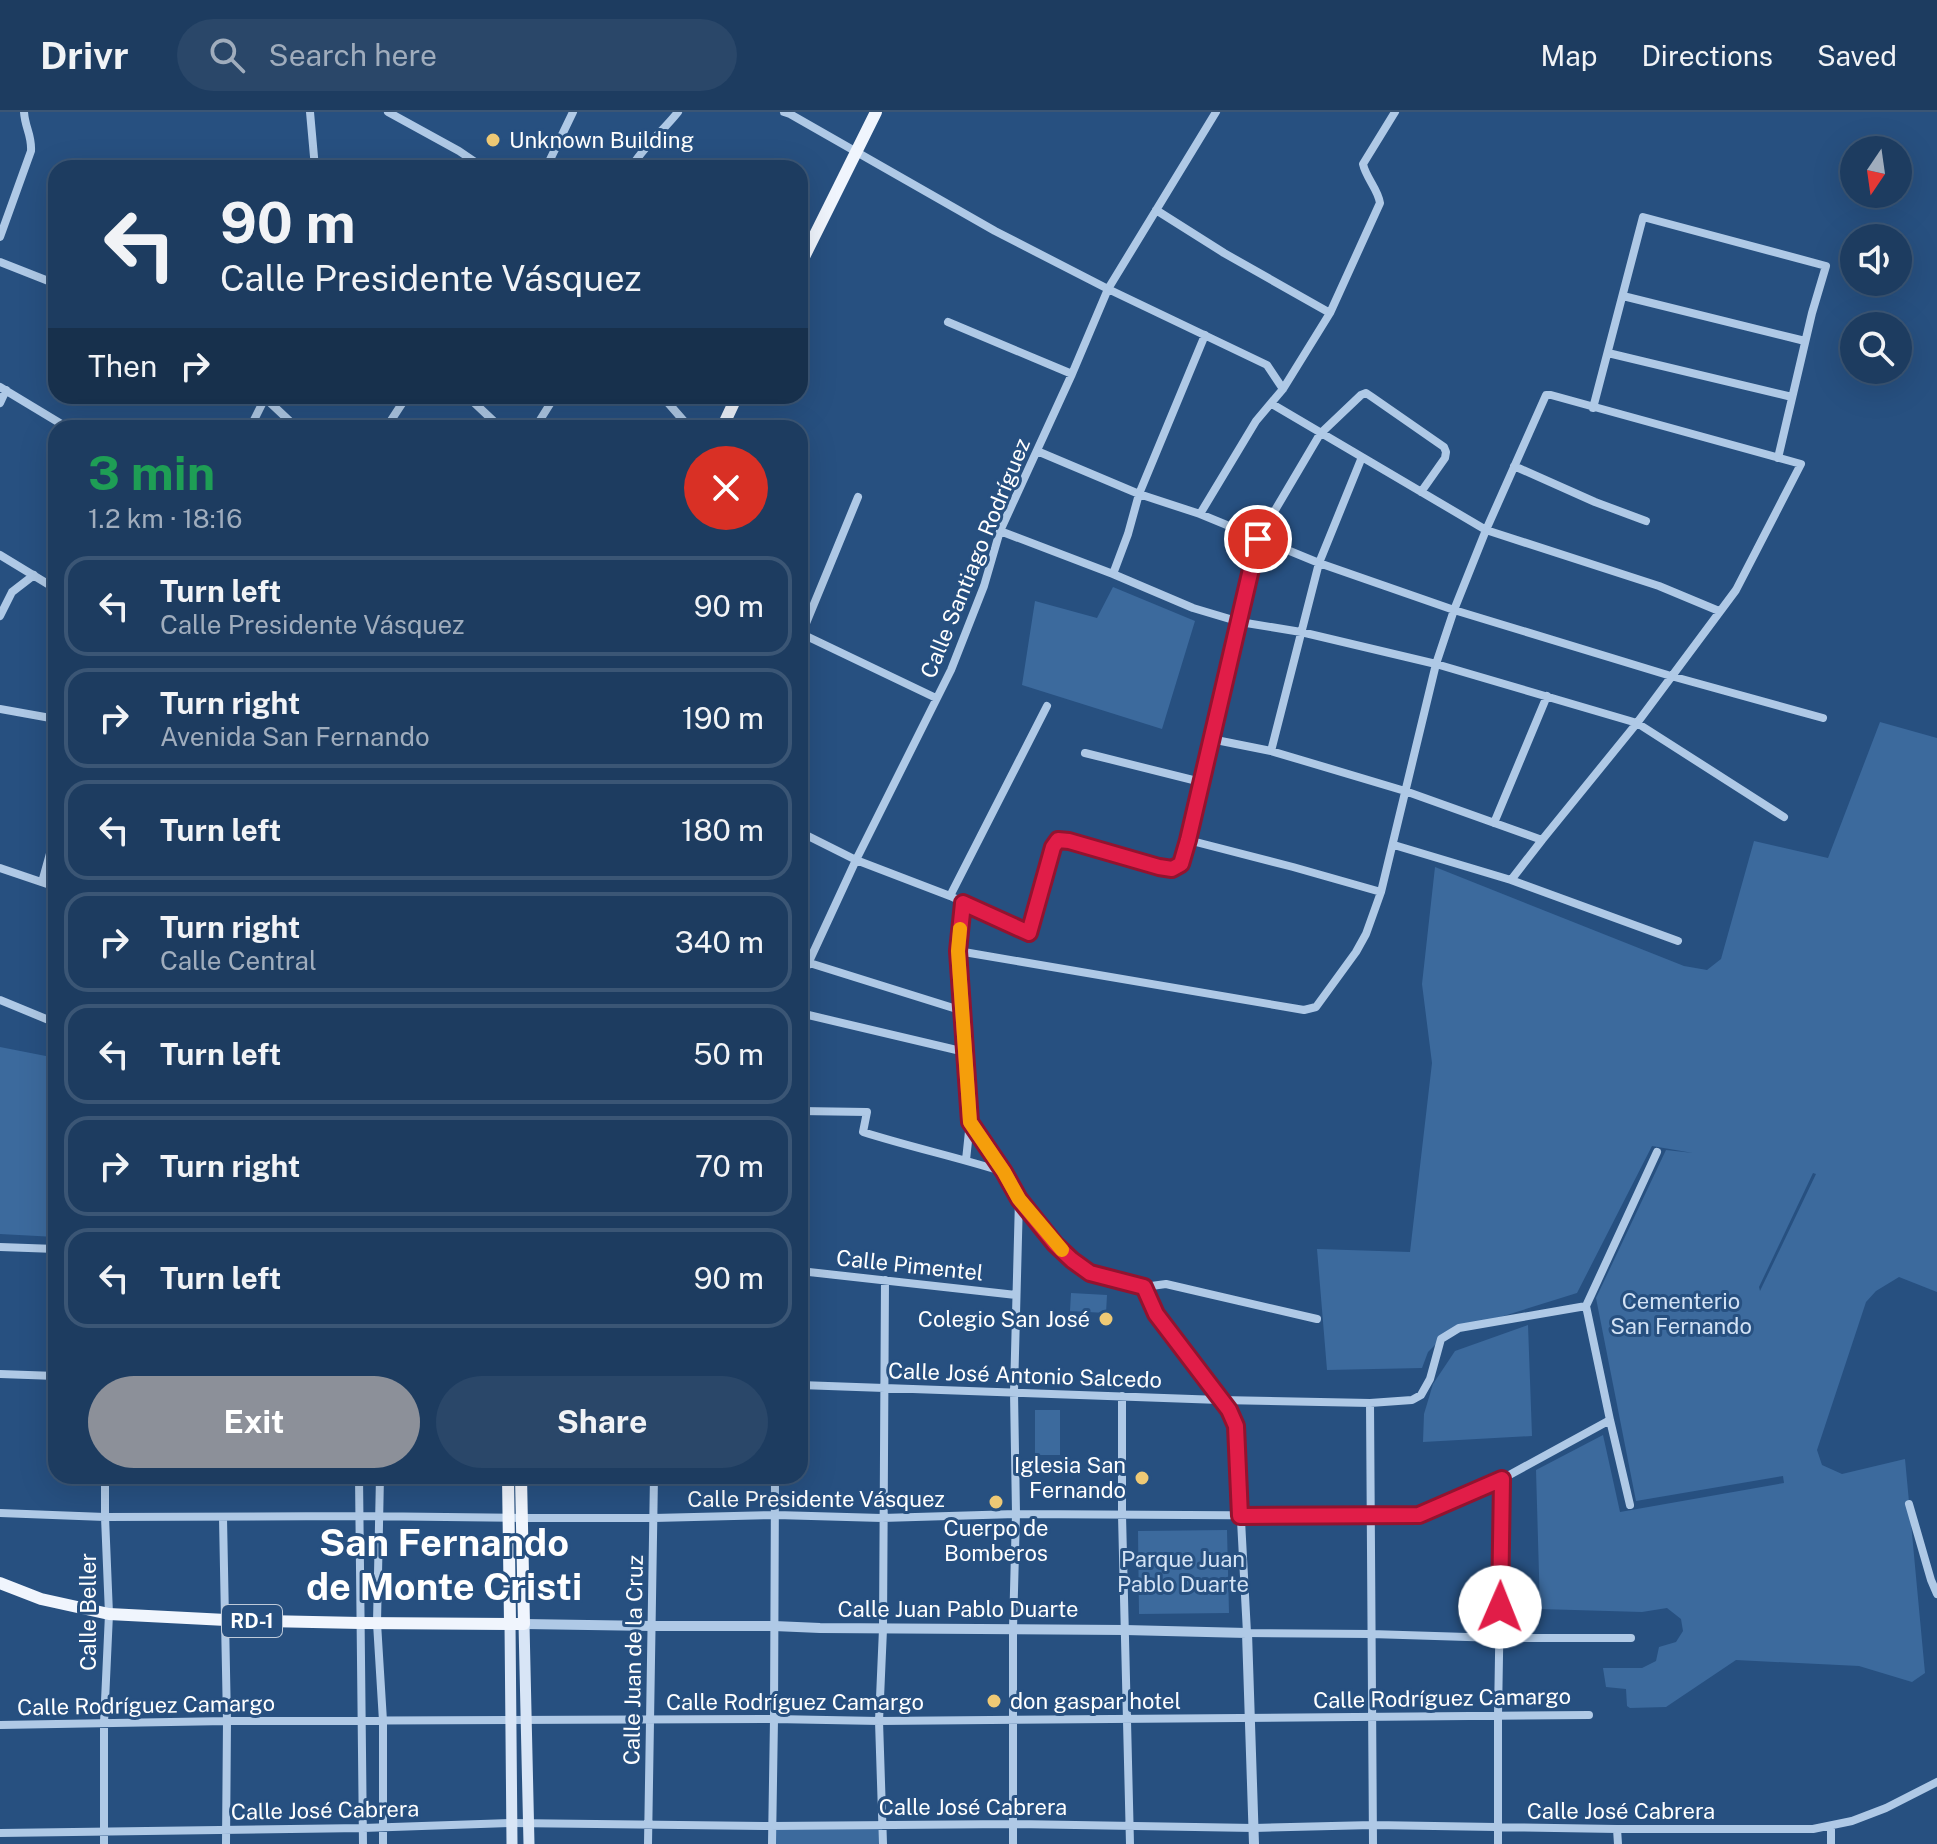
<!DOCTYPE html>
<meta charset="utf-8">
<style>
:root{--surface:#1d3c60;--page:#2a4769;--text:#f1f3f6;--muted:#a0adbd;--line:#3b5675;--accent:#8c9099}
body{margin:0;font-family:"Public Sans",sans-serif;background:var(--page);color:var(--text);height:100vh;display:flex;flex-direction:column;font-size:30px;white-space:nowrap}
*{box-sizing:border-box;margin:0}
p{font-size:26px;color:var(--muted)}
.icon{flex:none;width:44px;height:44px;fill:none;stroke:currentColor;stroke-width:2;stroke-linecap:round;stroke-linejoin:round}
.map{position:relative;flex:1;overflow:hidden}
.sheet{position:absolute;left:48px;top:308px;width:760px;height:1064px;display:flex;flex-direction:column;background:var(--surface);border-radius:24px;box-shadow:0 8px 32px #0002,0 0 0 2px var(--line)}
.sheet>*{flex:none}
.banner{position:absolute;left:48px;top:48px;width:760px;height:244px;border-radius:24px;box-shadow:0 8px 32px #0002,0 0 0 2px var(--line);background:#1d3c60;color:var(--text);overflow:hidden}
.needle{width:52px;rotate:193deg}
.controls{position:absolute;left:1840px;top:24px;display:grid;gap:16px}
.controls a{display:grid;place-items:center;width:72px;height:72px;border-radius:50%;background:var(--surface);box-shadow:0 8px 32px #0002,0 0 0 2px var(--line);font-size:40px}
.pin{position:absolute;display:grid;place-items:center;width:68px;height:68px;color:#fff;margin:-34px;border:4px solid #fff;border-radius:50%;box-shadow:0 2px 8px #0007}
.me{position:absolute;width:88px;margin:-44px;rotate:1deg;stroke-linejoin:round;filter:drop-shadow(0 0 6px #0008)}
.turn{display:flex;align-items:center;gap:28px;height:168px;padding:0 40px;font-size:36px}
.turn .icon{width:104px;height:104px;stroke-width:2.5}
.turn b{display:block;font-size:56px;line-height:68px}
.then{display:flex;align-items:center;height:76px;padding:0 40px;background:#0003;gap:16px;font-size:30px}
.round{display:grid;place-items:center;flex:none;width:84px;height:84px;border-radius:42px;background:var(--page)}
.overview{display:flex;align-items:center;justify-content:space-between;height:136px;padding:0 40px}
h1{font-size:48px;font-weight:700;line-height:60px;color:#1e9e55}
.button{display:flex;gap:16px;margin-top:auto;padding:16px 40px}
.button a{flex:1;height:92px;border-radius:48px;background:var(--accent);color:#fff;font-size:32px;font-weight:700;line-height:92px;text-align:center}
.button a+a{background:var(--page);color:var(--text)}
ul{padding:0;list-style:none}
li{display:flex;align-items:center;gap:24px;height:100px;margin:0 16px 12px;padding:0 24px;border:4px solid var(--line);border-radius:24px}
li div{flex:1}
li b{display:block;font-size:30px}
li em{font-style:normal}
header{display:flex;align-items:center;gap:48px;box-sizing:border-box;height:112px;padding:0 40px;background:var(--surface);border-bottom:2px solid var(--line)}
header strong{font-size:38px}
nav{display:flex;gap:44px;margin-inline-start:auto;font-size:28px}
.search{width:560px;height:72px;background:var(--page);display:flex;align-items:center;gap:20px;box-sizing:border-box;padding:0 28px;border-radius:44px;color:var(--muted);font-size:30px}
.map>svg:first-child{display:block}
</style>
<header>
<strong>Drivr</strong>
<div class="search"><svg class="icon" aria-label="search" viewBox="0 0 24 24"><circle cx="10" cy="10" r="6"/><path d="M15 15l6 6"/></svg>Search here</div>
<nav><a>Map</a><a>Directions</a><a>Saved</a></nav>
</header>
<div class="map">
<svg width="1937" height="1732" viewBox="0 0 1937 1732">
<rect width="100%" height="100%" fill="#275080"/>
<path fill="#3c6a9d" fill-rule="evenodd" d="M 1113,475 L 1195,509 L 1162,617 L 1022,573 L 1035,489 L 1097,506 Z
M 1880,610 L 1937,626 L 1937,1180 L 1899,1165 L 1876,1179 L 1866,1190 L 1817,1338 L 1822,1353 L 1842,1362 L 1905,1347 L 1925,1561 L 1912,1570 L 1859,1554 L 1736,1548 L 1666,1595 L 1630,1596 L 1627,1594 L 1626,1577 L 1606,1575 L 1603,1556 L 1642,1556 L 1656,1549 L 1659,1535 L 1676,1530 L 1683,1519 L 1681,1507 L 1667,1496 L 1642,1500 L 1540,1497 L 1536,1358 L 1603,1323 L 1620,1400 L 1784,1371 L 1783,1364 L 1636,1389 L 1596,1186 L 1666,1038 L 1693,1041 L 1652,1034 L 1577,1181 L 1446,1222 L 1428,1240 L 1422,1256 L 1327,1258 L 1317,1137 L 1410,1140 L 1432,951 L 1422,872 L 1435,755 L 1684,854 L 1707,858 L 1721,847 L 1754,729 L 1828,746 ZM 1813,1061 L 1816,1062 L 1760,1179 L 1759,1175 Z
M 0,935 L 56,946 L 56,1125 L 0,1122 Z
M 1071,1181 L 1107,1183 L 1106,1201 L 1070,1199 Z
M 1528,1213 L 1532,1324 L 1423,1330 L 1424,1302 L 1433,1272 L 1455,1239 Z
M 1035,1298 L 1060,1298 L 1060,1343 L 1035,1343 Z
M 1227,1418 L 1229,1501 L 1139,1502 L 1138,1419 Z
M 882,1713 L 883,1732 L 772,1732 L 772,1714 Z"/>
<g fill="none" stroke-linecap="round" stroke-linejoin="round">
<path stroke="#afc9e6" stroke-width="8" d="M 310,0 L 315,56
M 388,0 L 459,39 L 484,56
M 784,0 L 790,2 L 995,119 L 1108,177 L 1267,253 L 1283,277
M 546,56 L 573,0
M 631,56 C 643,35 663,19 678,0
M 1156,98 L 1224,141 L 1330,201
M 0,125 L 31,39 C 32,23 25,16 24,0
M 0,150 L 56,172
M 1623,184 L 1805,229
M 948,210 L 1072,262
M 1608,241 L 1792,285
M 0,275 L 68,316
M 263,284 L 297,316
M 467,284 L 501,316
M 662,284 L 690,316
M 0,291 L 6,278
M 1272,292 L 1486,418 L 1659,474 L 1719,499
M 1593,296 L 1643,105 L 1826,154 L 1812,201 L 1778,346
M 250,316 L 265,286
M 386,316 L 407,284
M 535,316 L 555,284
M 1037,339 L 1139,382 L 1200,402 L 1319,451 L 1454,498 L 1671,564 L 1823,606
M 1514,354 L 1595,390 L 1646,409
M 1200,402 L 1256,309 L 1283,277 L 1330,201 L 1380,91 C 1378,77 1366,66 1363,52 L 1395,0
M 1000,419 L 1113,462 L 1193,496 L 1240,510 L 1301,520 L 1436,552 L 1637,611 L 1784,705
M 0,443 L 56,477
M 1113,462 L 1128,422 L 1139,382 L 1205,223
M 0,504 L 12,480 L 34,463
M 800,521 L 936,586
M 800,526 L 858,385
M 0,597 L 56,607
M 1271,639 L 1319,451 L 1362,345
M 1085,641 L 1201,670
M 1494,711 L 1547,584
M 800,720 L 856,748 L 950,784 L 1029,821 L 1053,735 L 1058,728 L 1069,729 L 1159,755 L 1172,757 L 1181,752 L 1188,728 L 1258,427 L 1320,322 L 1361,283 L 1366,281 L 1372,285 L 1444,335 L 1446,340 L 1445,346 L 1421,380
M 1188,728 L 1293,755 L 1381,780
M 1394,733 L 1511,768 L 1542,728
M 0,756 L 56,775
M 1511,768 L 1678,829
M 42,770 L 56,720
M 950,784 L 1047,594
M 963,791 L 958,839 L 970,1010 L 966,1048
M 958,839 L 1304,898 L 1316,895 L 1356,840 L 1366,822 L 1381,780 L 1436,552 L 1454,498 L 1486,418 L 1546,283 L 1551,283 L 1801,352 L 1736,478 L 1637,611 L 1542,728 L 1405,679 L 1271,639 L 1211,627
M 800,848 L 963,899
M 800,869 L 856,748 L 951,558 L 984,474 L 1000,419 L 1072,262 L 1108,177 L 1216,0
M 0,888 L 56,911
M 800,901 L 965,940
M 800,999 L 867,1000 L 863,1020 C 910,1035 957,1045 1004,1060
M 970,1010 L 1004,1060 L 1019,1087 L 1055,1132 L 1072,1148 L 1090,1161 L 1117,1170 L 1144,1175 L 1166,1172 L 1317,1207
M 0,1135 L 56,1137
M 800,1159 L 1016,1183
M 1144,1175 L 1156,1202 L 1171,1224 L 1229,1298 L 1236,1314 L 1247,1521 L 1371,1522 L 1499,1526 L 1631,1526
M 0,1262 L 56,1264
M 800,1273 L 1220,1288 L 1370,1291 L 1412,1288 L 1421,1283 L 1430,1267 L 1441,1227 L 1459,1216 L 1586,1194
M 1122,1284 L 1122,1403 L 1130,1732
M 1370,1291 L 1373,1732
M 359,1364 L 363,1732
M 380,1364 L 377,1511 L 383,1609 L 383,1732
M 1909,1392 L 1931,1468 L 1937,1482
M 1630,1393 L 1610,1308 L 1586,1194 L 1657,1040
M 0,1401 L 105,1405 L 360,1404 L 523,1406 L 654,1406 L 776,1403 L 882,1406 L 1016,1402 L 1371,1404 L 1419,1403 L 1434,1397 L 1502,1367 L 1610,1308
M 223,1406 L 227,1609 L 226,1732
M 0,1613 L 227,1609 L 774,1607 L 879,1609 L 1589,1603
M 1831,1715 L 1831,1732
M 1617,1717 L 1618,1732
M 0,1721 L 363,1716 L 511,1711 L 772,1714 L 1013,1712 L 1254,1716 L 1373,1713 L 1617,1717 L 1813,1717 L 1852,1709 L 1886,1696 L 1937,1670
M 104,1732 L 104,1611 L 109,1502 L 105,1405 L 105,1364
M 648,1732 L 654,1364
M 772,1732 L 774,1607 L 775,1364
M 883,1732 L 879,1609 L 883,1517 L 885,1168
M 1013,1732 L 1013,1517 L 1016,1402 L 1014,1280 L 1019,1087
M 1498,1732 L 1498,1603 L 1502,1367"/>
<path stroke="#afc9e6" stroke-width="10" d="M 524,1512 L 652,1514 L 774,1514 L 820,1516 L 1125,1518 L 1247,1521 L 1254,1732"/>
<path stroke="#d8e5f6" stroke-width="11" d="M 510,1511 L 512,1732
M 524,1512 L 529,1732"/>
<path stroke="#f0f5fd" stroke-width="12" d="M 800,153 L 876,0
M 722,316 L 737,284
M 508,1364 L 510,1511
M 0,1471 L 41,1487 L 109,1502 L 226,1508 L 360,1511 L 524,1512 L 521,1364"/>
</g>
<g fill="none" stroke-linecap="round" stroke-linejoin="round">
<defs>
<path id="route" d="M 1258,427 L 1188,728 L 1181,752 L 1172,757 L 1159,755 L 1069,729 L 1058,728 L 1053,735 L 1029,821 L 963,791 L 958,839 L 970,1010 L 1004,1060 L 1019,1087 L 1055,1132 L 1072,1148 L 1090,1161 L 1144,1175 L 1156,1202 L 1229,1298 L 1236,1314 L 1240,1404 L 1419,1403 L 1502,1367 L 1500,1495"/>
</defs>
<use href="#route" stroke="#92132f" stroke-width="20"/>
<use href="#route" stroke="#e11d48" stroke-width="14"/>
<path stroke="#f59e0b" stroke-width="14" d="M 960,817 L 958,839 L 970,1010 L 1004,1060 L 1019,1087 L 1062,1138"/>
</g>
<g fill="#eec975" stroke="#275080" stroke-width="3">
<circle cx="493" cy="28" r="8"/>
<circle cx="1106" cy="1207" r="8"/>
<circle cx="1142" cy="1366" r="8"/>
<circle cx="996" cy="1390" r="8"/>
<circle cx="994" cy="1589" r="8"/>
</g>
<g text-anchor="middle" stroke-width="6" stroke-linejoin="round" paint-order="stroke">
<rect fill="#275080" stroke="#becad9" stroke-width="2" x="222" y="1493" width="60" height="32" rx="6"/>
<g font-size="20" font-weight="bold" fill="#fff">
<text x="252" y="1516">RD-1</text>
</g>
<g font-size="22" fill="#fff" stroke="#275080" text-anchor="start">
<text x="509" y="36">Unknown Building</text>
<text x="1090" y="1215" text-anchor="end">Colegio San José</text>
<text x="1126" y="1361" text-anchor="end">Iglesia San<tspan x="1126" dy="25">Fernando</tspan></text>
<text x="996" y="1424" text-anchor="middle">Cuerpo de<tspan x="996" dy="25">Bomberos</tspan></text>
<text x="1010" y="1597">don gaspar hotel</text>
</g>
<g font-size="22" fill="#fff" stroke="#275080">
<text transform="translate(975 446) rotate(-68)" y="8">Calle Santiago Rodríguez</text>
<text transform="translate(910 1153) rotate(6)" y="8">Calle Pimentel</text>
<text transform="translate(1025 1263) rotate(2)" y="8">Calle José Antonio Salcedo</text>
<text x="816" y="1395">Calle Presidente Vásquez</text>
<text x="958" y="1505">Calle Juan Pablo Duarte</text>
<text transform="translate(88 1500) rotate(-90)" y="8">Calle Beller</text>
<text transform="translate(633 1548) rotate(-89)" y="8">Calle Juan de la Cruz</text>
<text transform="translate(1442 1586) rotate(-1)" y="8">Calle Rodríguez Camargo</text>
<text x="795" y="1598">Calle Rodríguez Camargo</text>
<text transform="translate(146 1593) rotate(-1)" y="8">Calle Rodríguez Camargo</text>
<text x="973" y="1703">Calle José Cabrera</text>
<text transform="translate(325 1698) rotate(-1)" y="8">Calle José Cabrera</text>
<text x="1621" y="1707">Calle José Cabrera</text>
</g>
<g font-size="22" fill="#d2e2f5" stroke="#275080">
<text x="1681" y="1197">Cementerio<tspan x="1681" dy="25">San Fernando</tspan></text>
<text x="1183" y="1455">Parque Juan<tspan x="1183" dy="25">Pablo Duarte</tspan></text>
</g>
<g font-size="38" font-weight="bold" fill="#fff" stroke="#275080">
<text x="444" y="1444">San Fernando<tspan x="444" dy="44">de Monte Cristi</tspan></text>
</g>
</g>
</svg>
<div class="controls">
<a><svg class="needle" viewBox="-14 -14 28 28"><path d="M0-13l5 13h-10z" fill="#e53935"/><path d="M0 13l5-13h-10z" fill="#a0adbd"/></svg></a>
<a><svg class="icon" aria-label="sound" viewBox="0 0 24 24"><path d="M4 9h4l5-4v14l-5-4H4zM17 9q2 3 0 6"/></svg></a>
<a><svg class="icon" aria-label="search" viewBox="0 0 24 24"><circle cx="10" cy="10" r="6"/><path d="M15 15l6 6"/></svg></a>
</div>
<div class="pin" style="left:1258px;top:427px;background:#d93025"><svg class="icon" aria-label="arrive" viewBox="0 0 24 24"><path d="M6 21V4h12l-3 4 3 4H6"/></svg></div>
<svg class="me" style="left:1500px;top:1495px" viewBox="-20 -20 40 40"><circle r="19" fill="#fff"/><path d="M0-13L10 11 0 6-10 11z" fill="#e11d48"/></svg>
<div class="banner">
<div class="turn"><svg class="icon" aria-label="left" viewBox="0 0 24 24"><path d="M17 20v-9H6M10 6l-5 5 5 5"/></svg><div><b>90 m</b>Calle Presidente Vásquez</div></div>
<div class="then">Then<svg class="icon" aria-label="right" viewBox="0 0 24 24"><path d="M7 20v-9h11M14 6l5 5-5 5"/></svg></div>
</div>
<section class="sheet">
<div class="overview"><div><h1>3 min</h1><p>1.2 km · 18:16</p></div><a class="round" style="background:#d93025;color:#fff"><svg class="icon" aria-label="close" viewBox="0 0 24 24"><path d="M6 6l12 12M18 6L6 18"/></svg></a></div>
<ul>
<li><svg class="icon" aria-label="left" viewBox="0 0 24 24"><path d="M17 20v-9H6M10 6l-5 5 5 5"/></svg><div><b>Turn left</b><p>Calle Presidente Vásquez</p></div><em>90 m</em></li>
<li><svg class="icon" aria-label="right" viewBox="0 0 24 24"><path d="M7 20v-9h11M14 6l5 5-5 5"/></svg><div><b>Turn right</b><p>Avenida San Fernando</p></div><em>190 m</em></li>
<li><svg class="icon" aria-label="left" viewBox="0 0 24 24"><path d="M17 20v-9H6M10 6l-5 5 5 5"/></svg><div><b>Turn left</b></div><em>180 m</em></li>
<li><svg class="icon" aria-label="right" viewBox="0 0 24 24"><path d="M7 20v-9h11M14 6l5 5-5 5"/></svg><div><b>Turn right</b><p>Calle Central</p></div><em>340 m</em></li>
<li><svg class="icon" aria-label="left" viewBox="0 0 24 24"><path d="M17 20v-9H6M10 6l-5 5 5 5"/></svg><div><b>Turn left</b></div><em>50 m</em></li>
<li><svg class="icon" aria-label="right" viewBox="0 0 24 24"><path d="M7 20v-9h11M14 6l5 5-5 5"/></svg><div><b>Turn right</b></div><em>70 m</em></li>
<li><svg class="icon" aria-label="left" viewBox="0 0 24 24"><path d="M17 20v-9H6M10 6l-5 5 5 5"/></svg><div><b>Turn left</b></div><em>90 m</em></li>
</ul>
<div class="button"><a>Exit</a><a>Share</a></div>
</section>
</div>
